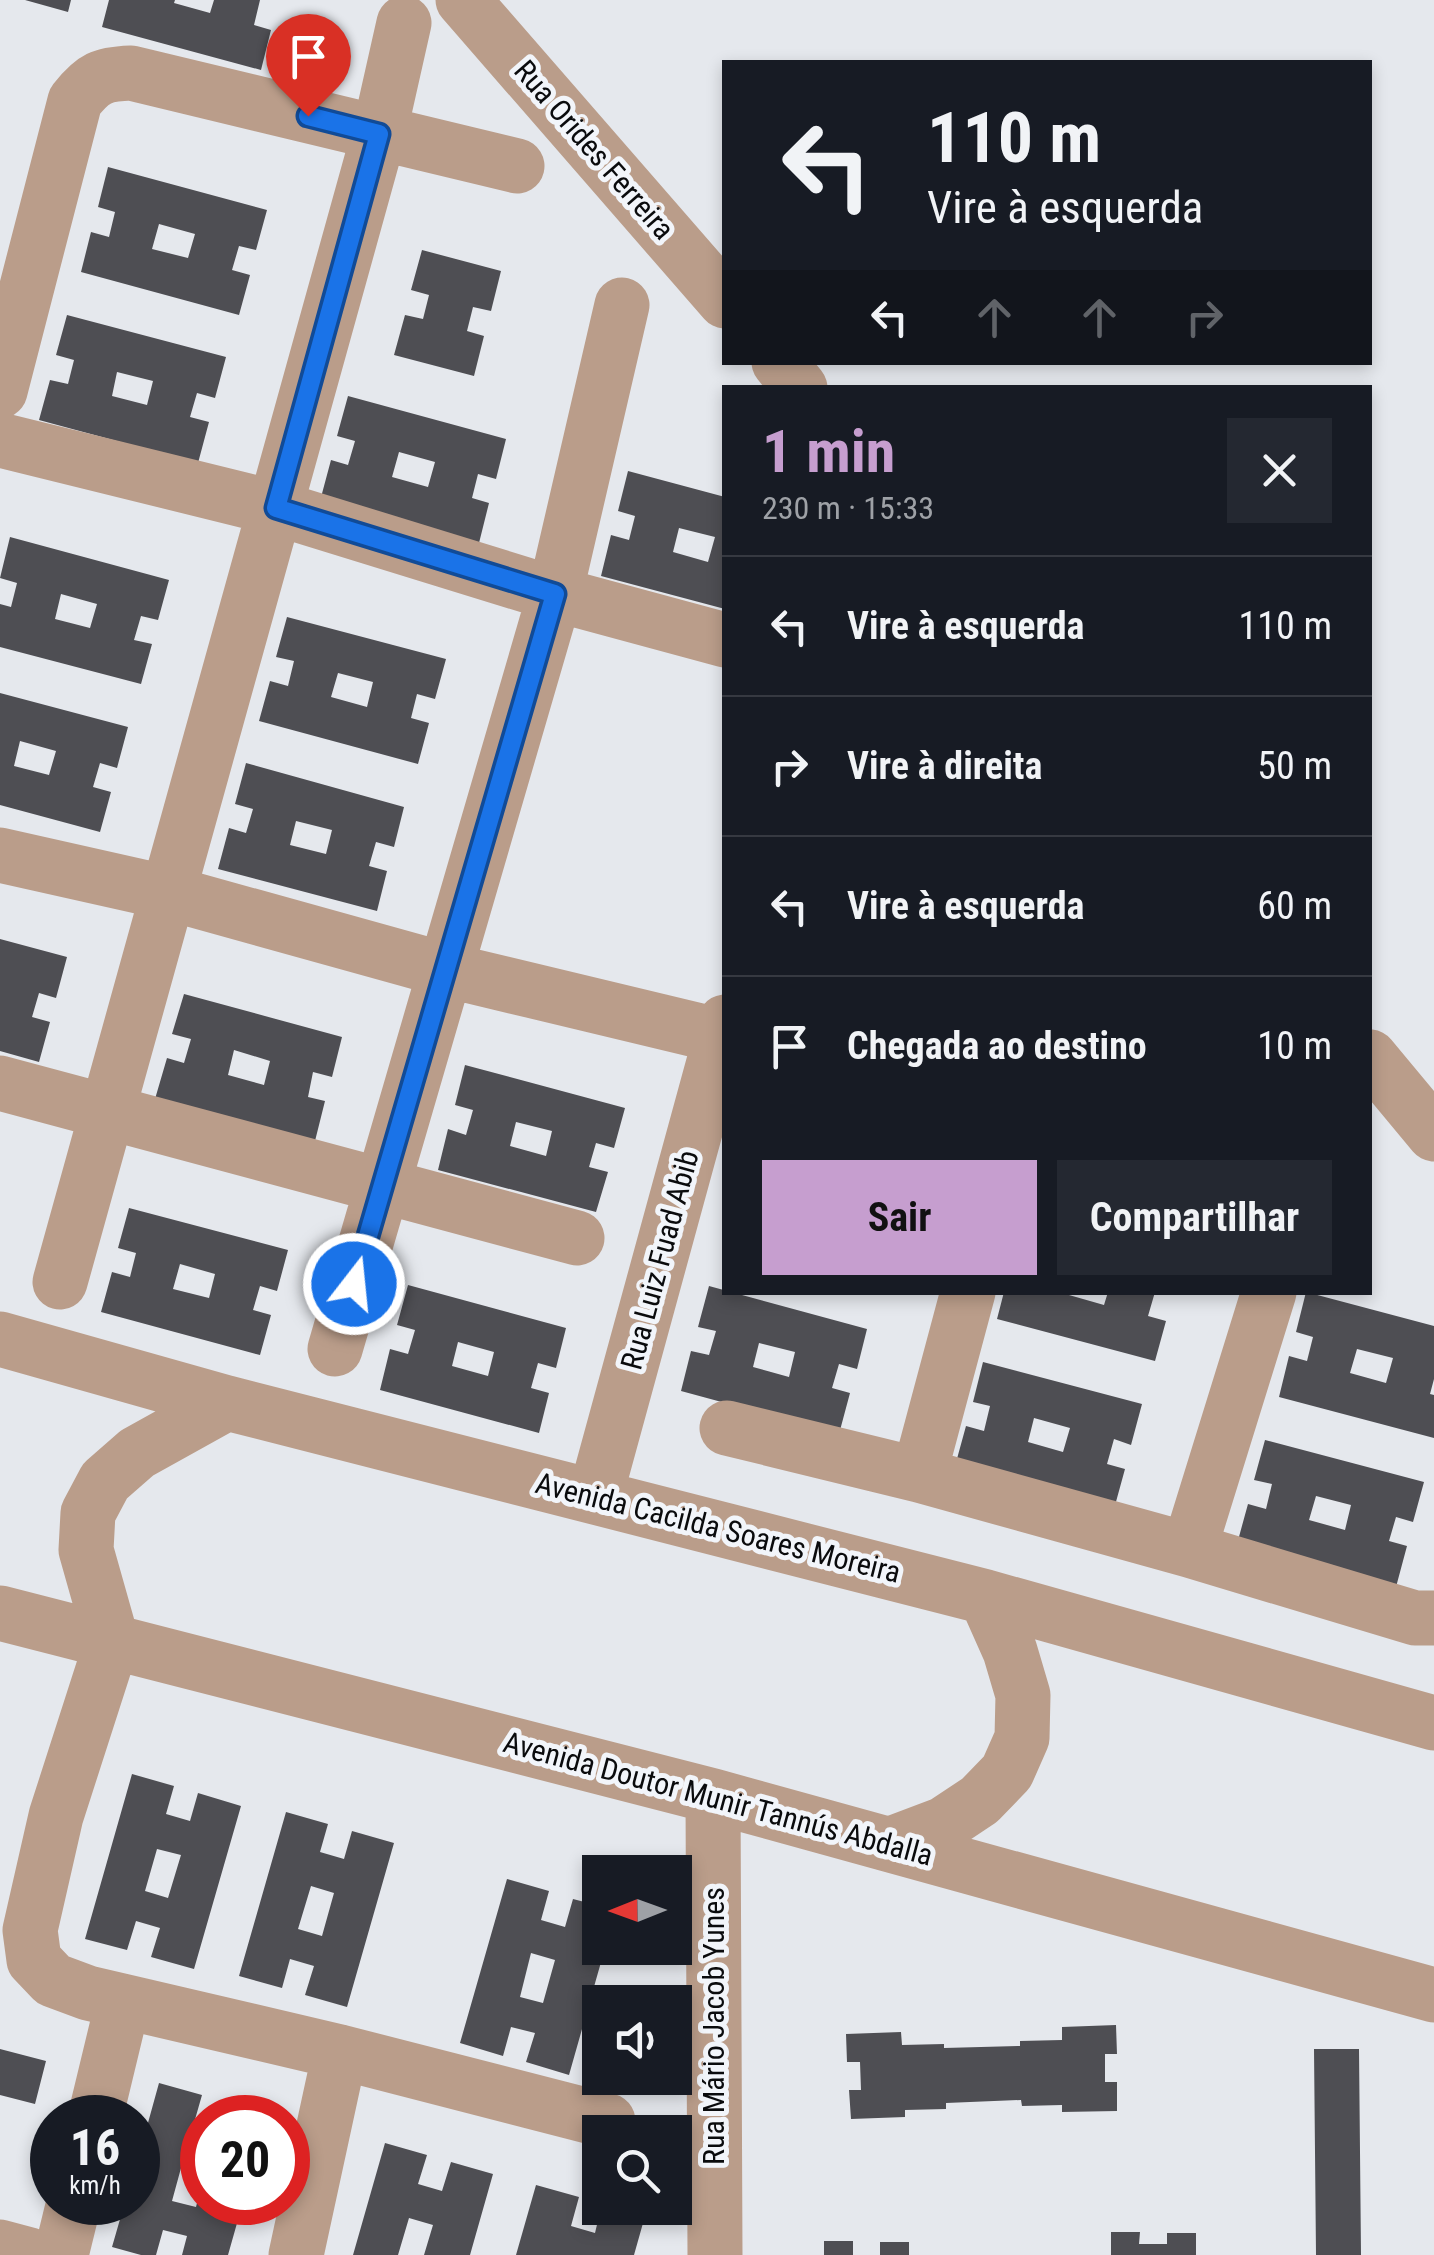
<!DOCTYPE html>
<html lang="pt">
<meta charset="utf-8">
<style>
:root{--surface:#171b24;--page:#242831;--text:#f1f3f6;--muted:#9ea1a6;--line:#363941;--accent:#c69ecf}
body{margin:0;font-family:"Roboto Condensed",sans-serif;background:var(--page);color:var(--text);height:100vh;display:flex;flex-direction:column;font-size:38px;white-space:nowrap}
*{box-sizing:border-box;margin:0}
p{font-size:32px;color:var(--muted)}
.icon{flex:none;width:55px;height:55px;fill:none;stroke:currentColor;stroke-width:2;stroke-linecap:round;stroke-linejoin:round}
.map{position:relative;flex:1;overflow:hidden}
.details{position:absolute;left:722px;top:385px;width:650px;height:910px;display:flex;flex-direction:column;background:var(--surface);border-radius:0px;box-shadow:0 5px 15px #0003}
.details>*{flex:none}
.banner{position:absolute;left:722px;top:60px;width:650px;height:305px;border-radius:0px;box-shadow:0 5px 15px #0003;background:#171b24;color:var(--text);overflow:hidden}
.needle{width:65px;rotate:269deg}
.controls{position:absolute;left:582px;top:1855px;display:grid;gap:20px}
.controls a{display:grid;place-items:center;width:110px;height:110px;border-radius:0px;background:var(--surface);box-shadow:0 5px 15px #0003;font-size:50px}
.speed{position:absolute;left:30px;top:2095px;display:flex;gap:20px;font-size:50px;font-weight:700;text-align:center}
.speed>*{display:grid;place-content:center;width:130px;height:130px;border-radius:50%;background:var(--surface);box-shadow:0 5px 15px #0003;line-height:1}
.speed small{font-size:25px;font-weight:400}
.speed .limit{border:15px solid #d22;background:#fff;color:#111}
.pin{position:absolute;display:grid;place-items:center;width:85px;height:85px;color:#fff;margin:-102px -42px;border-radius:50% 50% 50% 0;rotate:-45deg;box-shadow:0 0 10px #0007}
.pin .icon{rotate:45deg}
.me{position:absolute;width:110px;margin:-55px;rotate:16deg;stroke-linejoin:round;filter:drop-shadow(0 0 8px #0008)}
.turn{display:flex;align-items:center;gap:35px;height:210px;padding:0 40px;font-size:45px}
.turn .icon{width:130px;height:130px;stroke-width:2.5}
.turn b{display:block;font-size:70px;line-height:85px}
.lanes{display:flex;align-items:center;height:95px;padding:0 40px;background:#0003;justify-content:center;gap:50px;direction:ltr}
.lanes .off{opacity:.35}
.round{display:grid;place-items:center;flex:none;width:105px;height:105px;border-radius:0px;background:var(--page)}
.headline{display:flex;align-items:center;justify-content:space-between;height:170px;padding:0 40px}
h1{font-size:60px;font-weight:700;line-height:75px;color:var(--accent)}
.primary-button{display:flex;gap:20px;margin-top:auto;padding:20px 40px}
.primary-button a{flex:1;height:115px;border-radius:0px;background:var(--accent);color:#111;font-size:40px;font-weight:700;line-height:115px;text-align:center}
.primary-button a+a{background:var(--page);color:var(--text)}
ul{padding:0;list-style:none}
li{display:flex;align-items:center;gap:30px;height:140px;padding:0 40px;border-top:2px solid var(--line)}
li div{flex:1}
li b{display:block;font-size:38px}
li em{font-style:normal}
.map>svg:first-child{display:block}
</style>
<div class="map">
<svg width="1434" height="2255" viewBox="0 0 1434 2255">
<rect width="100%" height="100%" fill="#e5e8ed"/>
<path fill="#4e4e53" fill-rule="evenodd" d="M 25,0 L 71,0 L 68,12 Z
M 109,0 L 175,0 L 174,3 L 210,13 L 214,0 L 260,0 L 254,25 L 271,30 L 261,70 L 102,27 Z
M 108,167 L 267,210 L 256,250 L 239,246 L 232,270 L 250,275 L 239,315 L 81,272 L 91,232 L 109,237 L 115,212 L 98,207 ZM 159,224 L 195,234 L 188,258 L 152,249 Z
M 422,250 L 501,271 L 491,311 L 473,307 L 467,331 L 484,336 L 474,376 L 394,355 L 405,315 L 423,319 L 429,295 L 411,290 Z
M 67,315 L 226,357 L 215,398 L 197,393 L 190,417 L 209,422 L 198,463 L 39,420 L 50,380 L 68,384 L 74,360 L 56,355 ZM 117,372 L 153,381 L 147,405 L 112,396 Z
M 348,396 L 506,439 L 496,479 L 478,474 L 472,498 L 489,503 L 479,543 L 320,501 L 331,460 L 348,465 L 355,441 L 337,436 ZM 399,452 L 435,462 L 428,487 L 392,477 Z
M 628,471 L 725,497 L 725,609 L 601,576 L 611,535 L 629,540 L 635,516 L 618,511 ZM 679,528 L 715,537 L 708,562 L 673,552 Z
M 10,537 L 169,580 L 158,620 L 141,616 L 134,640 L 152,644 L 141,684 L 0,647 L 0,604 L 11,607 L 17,583 L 0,578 ZM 61,594 L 97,604 L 90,628 L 55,619 Z
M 287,617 L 446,659 L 435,699 L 417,694 L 411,718 L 429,723 L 418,764 L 259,721 L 270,681 L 288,686 L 294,661 L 276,657 ZM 338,673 L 373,682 L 367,707 L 331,697 Z
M 0,693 L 128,727 L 117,768 L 100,763 L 93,787 L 111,792 L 100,832 L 0,805 ZM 20,741 L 56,751 L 49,775 L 14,766 Z
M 246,763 L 404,807 L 394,847 L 376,842 L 369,866 L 387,871 L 377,911 L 218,869 L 229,828 L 246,833 L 253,809 L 235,804 ZM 296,821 L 332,830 L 326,854 L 290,845 Z
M 0,939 L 67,957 L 56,998 L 39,993 L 32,1017 L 50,1022 L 39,1062 L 0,1051 Z
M 184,994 L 342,1037 L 332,1077 L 313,1072 L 308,1097 L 325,1101 L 315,1141 L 155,1099 L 167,1058 L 184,1063 L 191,1039 L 172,1034 ZM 234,1050 L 270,1061 L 264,1085 L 228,1075 Z
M 465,1065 L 625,1108 L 614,1148 L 596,1143 L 589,1167 L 608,1172 L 596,1212 L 438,1170 L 448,1129 L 466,1135 L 473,1110 L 455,1105 ZM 516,1122 L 552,1131 L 546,1156 L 510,1146 Z
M 129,1208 L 288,1250 L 277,1291 L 260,1286 L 253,1310 L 271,1315 L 260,1355 L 101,1312 L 112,1272 L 130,1277 L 136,1253 L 118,1248 ZM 180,1264 L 215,1274 L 209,1298 L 173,1289 Z
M 408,1285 L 566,1328 L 556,1368 L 538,1363 L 531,1388 L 549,1393 L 539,1433 L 380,1390 L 390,1349 L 408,1354 L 415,1330 L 397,1325 ZM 458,1342 L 494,1352 L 488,1376 L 452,1366 Z
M 709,1286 L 867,1329 L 857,1369 L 839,1364 L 832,1388 L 850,1393 L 839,1434 L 681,1391 L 691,1351 L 709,1355 L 716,1331 L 698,1327 ZM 759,1343 L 795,1352 L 789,1377 L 753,1367 Z
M 1004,1292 L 1070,1292 L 1069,1295 L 1104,1305 L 1108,1292 L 1155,1292 L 1148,1316 L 1166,1321 L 1155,1361 L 997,1319 Z
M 1306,1292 L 1434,1326 L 1434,1379 L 1430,1394 L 1434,1395 L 1434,1438 L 1279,1397 L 1289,1356 L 1307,1361 L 1313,1337 L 1296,1332 ZM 1357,1349 L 1393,1358 L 1386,1383 L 1350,1373 Z
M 983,1362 L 1142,1404 L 1131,1445 L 1114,1439 L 1107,1464 L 1125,1469 L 1114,1509 L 955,1466 L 966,1426 L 984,1431 L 990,1406 L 973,1402 ZM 1034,1418 L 1070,1428 L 1063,1452 L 1028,1442 Z
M 1265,1440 L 1424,1482 L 1413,1522 L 1396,1517 L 1389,1541 L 1407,1546 L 1396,1587 L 1237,1544 L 1248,1504 L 1266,1509 L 1272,1484 L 1254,1480 ZM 1316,1496 L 1351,1505 L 1345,1530 L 1309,1520 Z
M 132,1774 L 174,1786 L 166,1814 L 190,1821 L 198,1793 L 241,1806 L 194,1969 L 151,1957 L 160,1928 L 136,1921 L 127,1950 L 85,1939 ZM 157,1849 L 181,1855 L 168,1898 L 145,1891 Z
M 286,1812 L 328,1824 L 320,1852 L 344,1859 L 352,1831 L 394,1843 L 347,2007 L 305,1995 L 314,1966 L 290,1959 L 282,1988 L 239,1976 ZM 311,1886 L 334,1893 L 322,1936 L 298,1929 Z
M 507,1879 L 549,1891 L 541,1920 L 565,1927 L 573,1899 L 600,1906 L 600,1948 L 605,1948 L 569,2075 L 526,2062 L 535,2033 L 511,2027 L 503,2056 L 460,2043 ZM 531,1953 L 555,1960 L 543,2003 L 520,1997 Z
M 1116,2025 L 1117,2054 L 1105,2054 L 1105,2082 L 1117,2082 L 1117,2111 L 1062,2112 L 1062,2105 L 1022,2106 L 1021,2100 L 946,2103 L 946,2109 L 905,2110 L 905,2117 L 851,2119 L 849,2090 L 861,2090 L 860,2062 L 847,2062 L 846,2034 L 901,2032 L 902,2045 L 944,2044 L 944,2048 L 1020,2046 L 1020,2041 L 1062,2040 L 1062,2027 Z
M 0,2049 L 46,2061 L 35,2104 L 0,2095 Z
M 1314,2049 L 1359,2049 L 1361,2255 L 1316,2255 Z
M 159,2083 L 202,2095 L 194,2123 L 202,2126 L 202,2162 L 184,2157 L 172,2201 L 196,2207 L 201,2187 L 202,2202 L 243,2202 L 228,2255 L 182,2255 L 187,2236 L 163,2230 L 156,2255 L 141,2255 L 112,2247 L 125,2202 L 138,2202 L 138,2159 Z
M 225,2102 L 268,2114 L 267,2118 L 221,2118 Z
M 385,2143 L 427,2155 L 418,2184 L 442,2191 L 451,2162 L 493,2174 L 470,2255 L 424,2255 L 433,2225 L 409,2218 L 398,2255 L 353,2255 Z
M 536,2185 L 579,2197 L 571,2226 L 595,2233 L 601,2208 L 615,2208 L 645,2216 L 634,2255 L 516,2255 Z
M 1111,2232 L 1140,2232 L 1139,2244 L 1167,2244 L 1167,2233 L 1196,2233 L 1196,2255 L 1111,2255 Z
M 824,2241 L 853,2241 L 853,2255 L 824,2255 Z
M 880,2242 L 909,2242 L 909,2255 L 880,2255 Z"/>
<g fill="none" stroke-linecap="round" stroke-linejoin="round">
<path stroke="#ba9d8a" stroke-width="55" d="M 463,0 L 725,301
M 779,362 L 800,388
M 0,391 L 75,101 C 93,78 102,74 131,73 L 517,166
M 0,440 L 276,508 L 555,594 L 725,640
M 0,855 L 169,893 L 446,970 L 721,1036
M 1370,1057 L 1434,1134
M 0,1083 L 577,1238
M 60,1282 L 379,134 L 404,23
M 0,1339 L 227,1403 L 986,1597 L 1434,1723
M 335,1349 L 555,594 L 622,305
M 227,1403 L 137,1453 L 105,1481 L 88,1513 L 86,1550 L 112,1642 L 56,1816 L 30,1930 L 34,1960 L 53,1980 L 88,1993 L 340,2052 L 608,2121
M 727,1428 L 919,1475 L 1189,1550 L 1415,1618 L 1434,1618
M 919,1475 L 968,1292
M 595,1497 L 725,1022
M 1189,1550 L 1269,1292
M 0,1613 L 713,1796 L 1434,1995
M 713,1796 L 715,2255
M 891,1844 L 944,1824 L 980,1800 L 1007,1772 L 1022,1738 L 1023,1695 L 1010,1651 L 986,1597
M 95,2118 L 123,2002
M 0,2247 L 30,2255
M 61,2255 L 74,2202
M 296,2255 L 340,2052"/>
</g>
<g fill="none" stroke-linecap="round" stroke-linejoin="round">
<defs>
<path id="route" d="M 308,116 L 379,134 L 276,508 L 555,594 L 354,1284"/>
</defs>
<use href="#route" stroke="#114b97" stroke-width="25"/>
<use href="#route" stroke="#1a73e8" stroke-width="18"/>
</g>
<g text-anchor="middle" stroke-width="10" stroke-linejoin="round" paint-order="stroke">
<g font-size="30" fill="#0a0b0d" stroke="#f2f5fa">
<text transform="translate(594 150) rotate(49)" y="10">Rua Orides Ferreira</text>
<text transform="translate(660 1260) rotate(-75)" y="10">Rua Luiz Fuad Abib</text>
<text transform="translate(718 1528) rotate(14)" y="10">Avenida Cacilda Soares Moreira</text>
<text transform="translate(718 1799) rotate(15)" y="10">Avenida Doutor Munir Tannús Abdalla</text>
<text transform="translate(714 2026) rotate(-90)" y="10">Rua Mário Jacob Yunes</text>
</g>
</g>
</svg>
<div class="controls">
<a><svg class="needle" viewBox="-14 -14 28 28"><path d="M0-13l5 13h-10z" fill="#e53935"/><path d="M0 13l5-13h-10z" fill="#9ea1a6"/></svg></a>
<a><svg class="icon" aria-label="sound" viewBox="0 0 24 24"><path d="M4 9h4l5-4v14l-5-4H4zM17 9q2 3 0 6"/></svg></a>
<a><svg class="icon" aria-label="search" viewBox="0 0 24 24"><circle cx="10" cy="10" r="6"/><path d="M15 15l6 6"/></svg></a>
</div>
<div class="speed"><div>16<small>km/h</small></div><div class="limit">20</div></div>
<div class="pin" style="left:308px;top:116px;background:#d93025"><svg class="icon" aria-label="arrive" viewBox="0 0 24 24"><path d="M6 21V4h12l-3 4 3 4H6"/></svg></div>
<svg class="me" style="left:354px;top:1284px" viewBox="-20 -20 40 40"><circle r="17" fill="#1a73e8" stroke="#fff" stroke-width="3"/><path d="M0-11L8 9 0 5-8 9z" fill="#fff"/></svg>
<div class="banner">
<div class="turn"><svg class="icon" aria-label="left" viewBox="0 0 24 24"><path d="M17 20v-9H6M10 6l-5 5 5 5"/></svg><div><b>110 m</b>Vire à esquerda</div></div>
<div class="lanes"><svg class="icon" aria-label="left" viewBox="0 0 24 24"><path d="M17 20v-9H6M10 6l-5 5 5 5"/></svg><svg class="icon off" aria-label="ahead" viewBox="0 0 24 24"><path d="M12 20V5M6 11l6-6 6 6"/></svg><svg class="icon off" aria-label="ahead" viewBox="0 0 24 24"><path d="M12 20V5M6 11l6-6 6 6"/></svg><svg class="icon off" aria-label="right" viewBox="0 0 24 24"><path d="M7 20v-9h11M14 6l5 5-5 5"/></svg></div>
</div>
<section class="details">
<div class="headline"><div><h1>1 min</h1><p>230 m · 15:33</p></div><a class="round"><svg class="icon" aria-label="close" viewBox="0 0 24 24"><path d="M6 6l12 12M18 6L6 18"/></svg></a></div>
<ul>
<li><svg class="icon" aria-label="left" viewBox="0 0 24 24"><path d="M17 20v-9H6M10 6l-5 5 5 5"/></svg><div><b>Vire à esquerda</b></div><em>110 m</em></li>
<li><svg class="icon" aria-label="right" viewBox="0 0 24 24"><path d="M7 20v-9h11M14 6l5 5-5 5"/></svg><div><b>Vire à direita</b></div><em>50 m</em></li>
<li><svg class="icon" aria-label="left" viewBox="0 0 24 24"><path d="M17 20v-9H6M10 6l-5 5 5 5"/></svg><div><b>Vire à esquerda</b></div><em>60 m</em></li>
<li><svg class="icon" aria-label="arrive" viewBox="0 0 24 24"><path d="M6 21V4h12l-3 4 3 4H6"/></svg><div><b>Chegada ao destino</b></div><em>10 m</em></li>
</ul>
<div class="primary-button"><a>Sair</a><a>Compartilhar</a></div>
</section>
</div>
